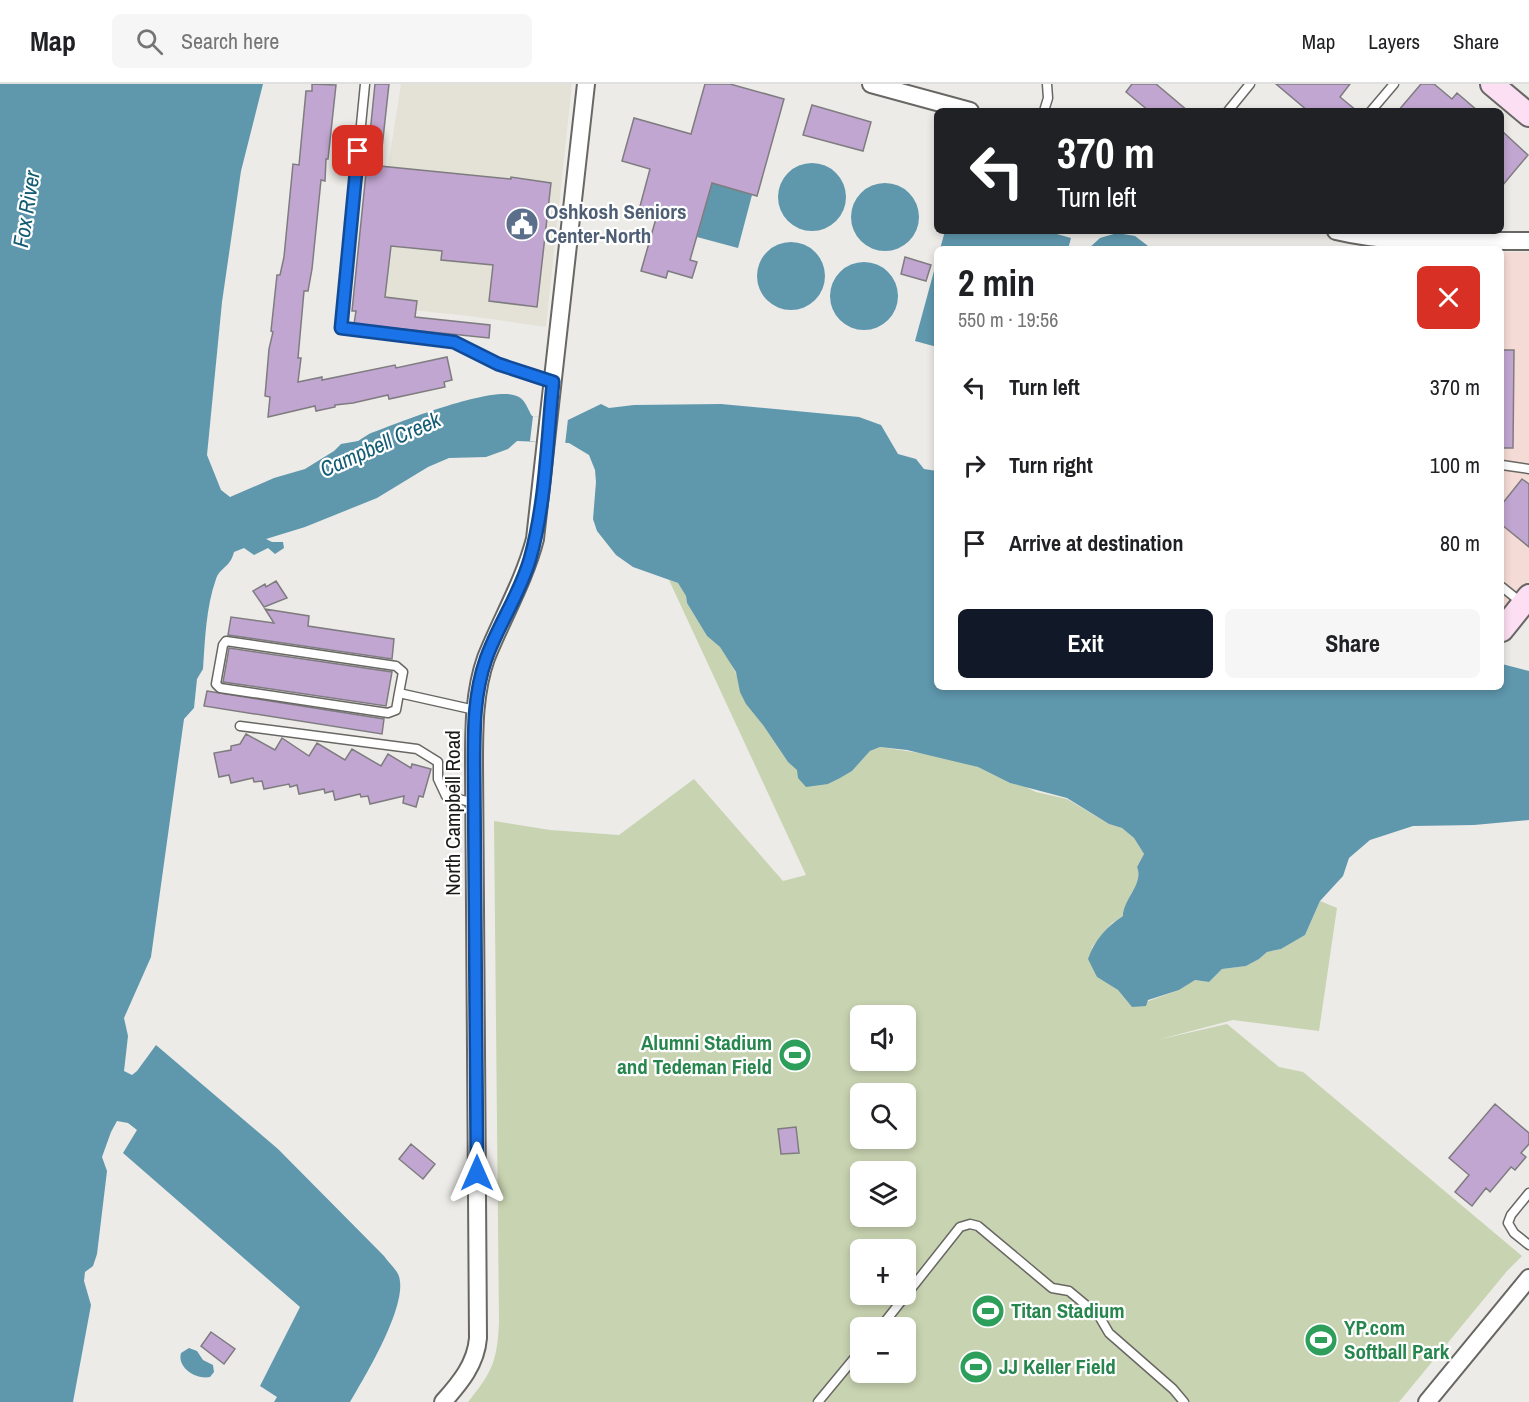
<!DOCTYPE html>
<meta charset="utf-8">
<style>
:root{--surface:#fff;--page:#f6f6f6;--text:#202124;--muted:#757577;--line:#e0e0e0;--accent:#111827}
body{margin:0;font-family:"Archivo Narrow",sans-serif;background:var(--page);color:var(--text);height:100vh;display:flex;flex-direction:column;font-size:22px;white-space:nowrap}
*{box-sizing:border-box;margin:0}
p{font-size:20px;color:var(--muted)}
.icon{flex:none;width:33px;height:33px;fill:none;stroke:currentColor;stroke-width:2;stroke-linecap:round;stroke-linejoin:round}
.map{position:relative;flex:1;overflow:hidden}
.side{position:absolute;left:934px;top:162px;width:570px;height:444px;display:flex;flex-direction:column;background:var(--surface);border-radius:9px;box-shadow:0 3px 9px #0003}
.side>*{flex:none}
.banner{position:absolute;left:934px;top:24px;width:570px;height:126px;border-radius:9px;box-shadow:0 3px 9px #0003;background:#202124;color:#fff;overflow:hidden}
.controls{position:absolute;left:850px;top:921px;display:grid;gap:12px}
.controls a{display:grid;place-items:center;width:66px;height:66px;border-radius:9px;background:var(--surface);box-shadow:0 3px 9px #0003;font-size:30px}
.pin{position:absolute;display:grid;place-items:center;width:51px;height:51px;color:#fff;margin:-26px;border-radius:12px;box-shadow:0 3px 9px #0006}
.me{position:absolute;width:66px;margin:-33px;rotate:0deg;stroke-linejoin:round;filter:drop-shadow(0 0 4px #0008)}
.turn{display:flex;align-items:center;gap:21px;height:126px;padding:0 24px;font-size:27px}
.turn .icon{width:78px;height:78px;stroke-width:2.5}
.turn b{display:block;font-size:42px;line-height:51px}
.round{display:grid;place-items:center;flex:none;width:63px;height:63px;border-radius:9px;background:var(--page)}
.head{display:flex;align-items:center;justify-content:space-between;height:102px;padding:0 24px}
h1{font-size:36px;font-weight:700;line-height:45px}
.cta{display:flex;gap:12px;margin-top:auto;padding:12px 24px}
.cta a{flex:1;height:69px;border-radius:9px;background:var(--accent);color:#fff;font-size:24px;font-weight:700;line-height:69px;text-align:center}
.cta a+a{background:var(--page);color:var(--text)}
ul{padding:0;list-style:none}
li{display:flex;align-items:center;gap:18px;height:78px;padding:0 24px}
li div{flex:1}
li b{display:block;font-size:22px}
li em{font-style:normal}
header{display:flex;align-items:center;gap:36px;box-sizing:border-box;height:84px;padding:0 30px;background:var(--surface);border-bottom:2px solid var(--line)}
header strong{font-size:28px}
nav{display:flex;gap:33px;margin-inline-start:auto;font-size:21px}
.search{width:420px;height:54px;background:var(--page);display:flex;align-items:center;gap:15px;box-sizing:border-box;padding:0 21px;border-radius:9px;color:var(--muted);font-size:22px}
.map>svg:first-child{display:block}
</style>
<header>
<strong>Map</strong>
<div class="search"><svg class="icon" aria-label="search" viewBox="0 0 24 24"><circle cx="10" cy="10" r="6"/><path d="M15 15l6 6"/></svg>Search here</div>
<nav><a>Map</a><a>Layers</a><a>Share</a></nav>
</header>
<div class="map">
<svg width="1529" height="1318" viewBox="0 0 1529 1318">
<rect width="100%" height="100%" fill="#ecebe7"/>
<path fill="#e4e2d6" d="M 401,0 L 572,0 L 546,243 L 470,232 L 372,222 L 388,82 Z"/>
<path fill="#f5dbd6" d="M 1502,168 L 1529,168 L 1529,496 L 1502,529 Z"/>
<path fill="#c8d3b1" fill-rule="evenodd" d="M 669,496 L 678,499 L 686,512 L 687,519 L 707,552 L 720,563 L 729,576 L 763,641 L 788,678 L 828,700 L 852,687 L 870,667 L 880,663 L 933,671 L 978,683 L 1010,699 L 1024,702 L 1036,708 L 1067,715 L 1109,740 L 1122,744 L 1134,754 L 1144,770 L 1137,783 C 1144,800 1123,815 1123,832 L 1112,839 L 1092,863 L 1097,893 L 1118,906 L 1132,923 L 1179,906 L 1194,896 L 1209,898 L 1222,885 L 1246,882 L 1259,875 L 1267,868 L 1281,865 L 1305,851 L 1320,817 L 1337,824 L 1319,947 L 1233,936 L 1157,956 L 1227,940 L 1279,983 L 1303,988 L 1522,1172 L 1507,1187 L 1399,1318 L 468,1318 C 492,1288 497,1278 499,1239 L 494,737 L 550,746 L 619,751 L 694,695 L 783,797 L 806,791 ZM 861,932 L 906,932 L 906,976 L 861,976 ZM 861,1010 L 906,1010 L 906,1054 L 861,1054 ZM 861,1088 L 906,1088 L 906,1132 L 861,1132 ZM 861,1166 L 906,1166 L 906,1210 L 861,1210 ZM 861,1244 L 906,1244 L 906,1288 L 861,1288 Z"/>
<path fill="#5f97ad" d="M 0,0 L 263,0 L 241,87 L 222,218 L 207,371 L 221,406 L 230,413 L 274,394 L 305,385 L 334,367 L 341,360 L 358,357 L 369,350 C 396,340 496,299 519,313 C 526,317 528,326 532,332 L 568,336 L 601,320 L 609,324 L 634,321 L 721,320 L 859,333 L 881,341 L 898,370 L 916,375 L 924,385 L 937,387 L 938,603 L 1502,603 L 1502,580 L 1529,587 L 1529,736 L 1474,741 L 1413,742 L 1370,756 L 1349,774 L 1343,792 L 1320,817 L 1305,851 L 1281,865 L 1267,868 L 1259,875 L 1246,882 L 1222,885 L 1209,898 L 1195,896 L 1179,906 L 1148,916 L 1146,922 L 1132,923 L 1118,906 L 1097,893 L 1088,875 C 1094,857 1107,842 1123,832 C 1123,815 1144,800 1137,783 L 1144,770 L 1134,754 L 1122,744 L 1109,740 L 1067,714 L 1010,699 L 978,683 L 907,666 L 880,663 L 870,667 L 852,687 L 840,694 L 828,700 L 806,703 L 798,694 L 797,686 L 788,678 L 763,641 L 746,620 L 740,608 L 736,588 L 720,563 L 707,552 L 687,519 L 686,512 L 678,499 L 633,483 L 616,471 L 597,447 L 593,435 L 596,398 L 595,386 L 589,371 L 569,359 L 517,357 L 508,365 L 486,373 L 449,374 L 428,383 L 377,414 L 305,443 L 266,455 L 272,458 L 283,458 L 284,464 L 275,470 L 268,464 L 254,471 L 244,464 L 234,468 C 230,484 220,483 216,495 C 206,523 205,556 203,585 L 197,595 L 194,624 L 184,635 L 151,873 L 124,934 L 128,952 L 124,987 L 132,991 L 137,987 L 156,961 L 278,1065 L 384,1172 C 388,1178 395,1184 398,1190 C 411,1217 364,1294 350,1318 L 274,1318 L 277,1313 L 260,1302 L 300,1223 L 123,1069 L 137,1046 L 128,1039 L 117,1037 L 111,1048 L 102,1073 L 107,1087 L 97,1170 L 93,1182 L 85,1188 L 84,1197 L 91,1221 L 73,1318 L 0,1318 Z
M778 113a34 34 0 1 1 68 0a34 34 0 1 1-68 0Z
M851 133a34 34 0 1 1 68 0a34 34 0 1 1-68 0Z
M 712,99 L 752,111 L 738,164 L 697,153 Z
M 945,147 L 1046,147 L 1071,154 L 1068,165 L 940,165 Z
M 1117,149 L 1135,152 L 1152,165 L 1088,165 L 1100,154 Z
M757 192a34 34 0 1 1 68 0a34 34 0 1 1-68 0Z
M 937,176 L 937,263 L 915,257 Z
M830 212a34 34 0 1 1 68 0a34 34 0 1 1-68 0Z
M 189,1264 L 197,1267 L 203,1276 L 213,1281 L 214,1288 L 210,1293 C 196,1296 177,1284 181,1269 Z"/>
<path fill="#ecebe7" d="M 533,332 L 568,335 L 565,361 L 530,357 Z"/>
<path fill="#c1a6d1" stroke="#7f7c80" stroke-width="1.5" d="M 312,0 L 336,1 L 328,75 L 326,75 L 325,97 L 321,96 L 312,185 L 308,207 L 304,207 L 298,274 L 301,274 L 298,298 L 322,293 L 322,296 L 395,281 L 396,284 L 447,273 L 452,296 L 444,298 L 445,303 L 389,315 L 388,311 L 353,319 L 335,321 L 335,323 L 316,327 L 315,322 L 268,333 L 270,313 L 265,312 L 269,265 L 273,248 L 271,247 L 277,191 L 280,191 L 284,173 L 293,80 L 299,81 L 306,7 L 312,7 Z
M 375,0 L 389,0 L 380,82 L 511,95 L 511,93 L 551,99 L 537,223 L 489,217 L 493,181 L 441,176 L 442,167 L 391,162 L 385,213 L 417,217 L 415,233 L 490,241 L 489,254 L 354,240 L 356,227 L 352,227 Z
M 705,0 L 730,0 L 784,15 L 757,112 L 712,99 L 690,176 L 697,178 L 692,194 L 668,187 L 666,194 L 641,187 L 657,131 L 639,126 L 650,85 L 622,77 L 634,34 L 691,50 Z
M 1132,0 L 1156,0 L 1188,27 L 1149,27 L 1126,8 Z
M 1276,0 L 1350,0 L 1340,13 L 1357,27 L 1308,27 Z
M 1421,0 L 1434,0 L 1452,15 L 1457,9 L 1478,27 L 1398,27 Z
M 812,21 L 871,38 L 863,67 L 803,51 Z
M 1502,47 L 1528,71 L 1502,102 Z
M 905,173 L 931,181 L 926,197 L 901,190 Z
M 1502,266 L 1514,266 L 1513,364 L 1502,364 Z
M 1522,395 L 1529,400 L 1529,463 L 1502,441 L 1502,420 Z
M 276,497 L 287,514 L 264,523 L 253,507 L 265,500 L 266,503 Z
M 265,525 L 309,532 L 308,542 L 394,555 L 392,575 L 228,551 L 231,533 L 274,539 Z
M 229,564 L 392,588 L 386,622 L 223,598 Z
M 207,607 L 384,635 L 382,650 L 204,622 Z
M 246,650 L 275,666 L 282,654 L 309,672 L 317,659 L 345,676 L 352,665 L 381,682 L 388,670 L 411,684 L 412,680 L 431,685 L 423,713 L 419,712 L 416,723 L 403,719 L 404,712 L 370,720 L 368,712 L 361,713 L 360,710 L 335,716 L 333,707 L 325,709 L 324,705 L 299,710 L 297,701 L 290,703 L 289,700 L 264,705 L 262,697 L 254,698 L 253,694 L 231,699 L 229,691 L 219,693 L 214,669 L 231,666 L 231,662 L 240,660 Z
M 1495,1020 L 1529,1049 L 1529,1060 L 1521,1069 L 1526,1073 L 1515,1086 L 1511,1083 L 1490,1108 L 1486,1104 L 1472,1122 L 1455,1108 L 1469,1091 L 1449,1074 Z
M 796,1043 L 799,1069 L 781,1070 L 778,1045 Z
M 411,1060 L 435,1080 L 423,1095 L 399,1075 Z
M 211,1248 L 235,1265 L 224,1280 L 201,1262 Z"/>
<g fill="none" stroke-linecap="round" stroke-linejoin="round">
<defs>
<path id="lane" d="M 365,0 L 341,245 L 455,258 L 498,280 L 553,298
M 1044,27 L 1048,14 L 1047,0
M 1228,27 L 1250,0
M 1371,27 L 1394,0
M 1502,381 L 1529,385
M 1502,503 L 1522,519
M 399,609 L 403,588 L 396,582 L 226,557 L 223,561 L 216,600 L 220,604 L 388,629 L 396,626 L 399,609 L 475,626
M 240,642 L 417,665 L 438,678 L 438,695 L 446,712 L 475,719
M 1529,1109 L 1511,1131 L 1508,1139 L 1514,1149 L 1529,1161
M 880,1244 L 960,1143 L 970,1140 L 978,1142 L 1052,1204 L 1069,1207 L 1099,1232 L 1109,1249 L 1173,1305 L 1184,1318
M 818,1318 L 861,1266"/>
<path id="street" d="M 871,0 L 970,27
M 1336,147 C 1398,162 1465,156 1529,157
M 443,1318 C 460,1299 476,1280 478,1254 L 474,679 C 474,644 474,608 486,574 C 502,534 524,497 535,455 L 586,0
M 1427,1318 L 1529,1194"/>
<path id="secondary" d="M 1492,0 L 1529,31
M 1502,546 L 1529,512"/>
</defs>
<use href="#lane" stroke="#686763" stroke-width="11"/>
<use href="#street" stroke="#686763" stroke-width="20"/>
<use href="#secondary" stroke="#686763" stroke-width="26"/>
<use href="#lane" stroke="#fff" stroke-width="8"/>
<use href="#street" stroke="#fff" stroke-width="16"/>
<use href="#secondary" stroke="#fcdff2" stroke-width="22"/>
</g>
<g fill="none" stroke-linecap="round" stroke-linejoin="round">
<defs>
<path id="route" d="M 358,67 L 341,244 L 454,258 L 498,280 L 553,298 C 547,357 546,418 530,475 C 520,510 498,541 486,575 C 474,609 474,644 474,679 L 477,1089"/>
</defs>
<use href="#route" stroke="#114b97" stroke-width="15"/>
<use href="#route" stroke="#1a73e8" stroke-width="10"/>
</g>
<defs>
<symbol id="civic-disc" viewBox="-11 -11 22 22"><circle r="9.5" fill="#5c6f8a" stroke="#fff"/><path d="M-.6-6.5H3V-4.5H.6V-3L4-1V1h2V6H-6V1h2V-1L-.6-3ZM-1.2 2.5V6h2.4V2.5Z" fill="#fff"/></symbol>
<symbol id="stadium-disc" viewBox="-11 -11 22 22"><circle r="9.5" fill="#2e9e5b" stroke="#fff"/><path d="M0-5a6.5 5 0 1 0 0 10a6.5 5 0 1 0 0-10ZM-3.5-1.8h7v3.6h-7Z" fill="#fff"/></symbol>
</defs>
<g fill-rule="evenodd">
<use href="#civic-disc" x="503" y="121" width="38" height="38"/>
<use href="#stadium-disc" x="776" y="952" width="38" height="38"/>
<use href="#stadium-disc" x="969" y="1208" width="38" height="38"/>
<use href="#stadium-disc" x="1302" y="1237" width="38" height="38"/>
<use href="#stadium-disc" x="957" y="1264" width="38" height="38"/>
</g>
<g text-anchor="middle" stroke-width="4.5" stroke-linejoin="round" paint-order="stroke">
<g font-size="21" font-weight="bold" fill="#4e5e75" stroke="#fff" text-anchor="start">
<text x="545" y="135">Oshkosh Seniors<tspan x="545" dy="24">Center-North</tspan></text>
</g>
<g font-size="21" fill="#191917" stroke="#fff">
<text transform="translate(453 729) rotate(-90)" y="7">North Campbell Road</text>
</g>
<g font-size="21" font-weight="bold" fill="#27864d" stroke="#fff" text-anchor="start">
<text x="772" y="966" text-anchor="end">Alumni Stadium<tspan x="772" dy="24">and Tedeman Field</tspan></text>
<text x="1011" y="1234">Titan Stadium</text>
<text x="1344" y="1251">YP.com<tspan x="1344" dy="24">Softball Park</tspan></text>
<text x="999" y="1290">JJ Keller Field</text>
</g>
<g font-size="22" font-style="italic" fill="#135d74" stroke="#fff">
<text transform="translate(26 125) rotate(-81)" y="8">Fox River</text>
<text transform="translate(380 360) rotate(-24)" y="8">Campbell Creek</text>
</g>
</g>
</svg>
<div class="controls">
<a><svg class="icon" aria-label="sound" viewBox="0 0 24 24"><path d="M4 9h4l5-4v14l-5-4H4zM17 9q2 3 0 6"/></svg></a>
<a><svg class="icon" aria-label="search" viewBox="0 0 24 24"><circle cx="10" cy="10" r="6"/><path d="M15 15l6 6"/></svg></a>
<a><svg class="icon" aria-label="layers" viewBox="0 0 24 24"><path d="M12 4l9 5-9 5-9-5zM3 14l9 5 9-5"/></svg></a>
<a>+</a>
<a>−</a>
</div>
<div class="pin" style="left:358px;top:67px;background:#d93025"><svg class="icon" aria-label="arrive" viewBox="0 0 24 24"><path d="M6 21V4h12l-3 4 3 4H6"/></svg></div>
<svg class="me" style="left:477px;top:1089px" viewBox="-20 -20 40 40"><path d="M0-17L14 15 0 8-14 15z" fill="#1a73e8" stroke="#fff" stroke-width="4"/></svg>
<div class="banner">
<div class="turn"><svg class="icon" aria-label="left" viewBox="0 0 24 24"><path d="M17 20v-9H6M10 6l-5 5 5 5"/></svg><div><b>370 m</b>Turn left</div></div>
</div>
<section class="side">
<div class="head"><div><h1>2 min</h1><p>550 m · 19:56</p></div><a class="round" style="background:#d93025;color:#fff"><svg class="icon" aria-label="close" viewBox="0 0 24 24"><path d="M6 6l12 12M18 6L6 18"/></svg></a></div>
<ul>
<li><svg class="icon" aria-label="left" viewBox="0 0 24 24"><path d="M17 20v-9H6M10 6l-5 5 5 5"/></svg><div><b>Turn left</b></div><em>370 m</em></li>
<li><svg class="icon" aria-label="right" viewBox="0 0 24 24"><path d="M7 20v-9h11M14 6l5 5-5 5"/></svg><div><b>Turn right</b></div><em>100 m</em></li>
<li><svg class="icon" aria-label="arrive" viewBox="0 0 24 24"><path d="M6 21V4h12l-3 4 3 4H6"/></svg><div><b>Arrive at destination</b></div><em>80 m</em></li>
</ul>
<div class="cta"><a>Exit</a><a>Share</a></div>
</section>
</div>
